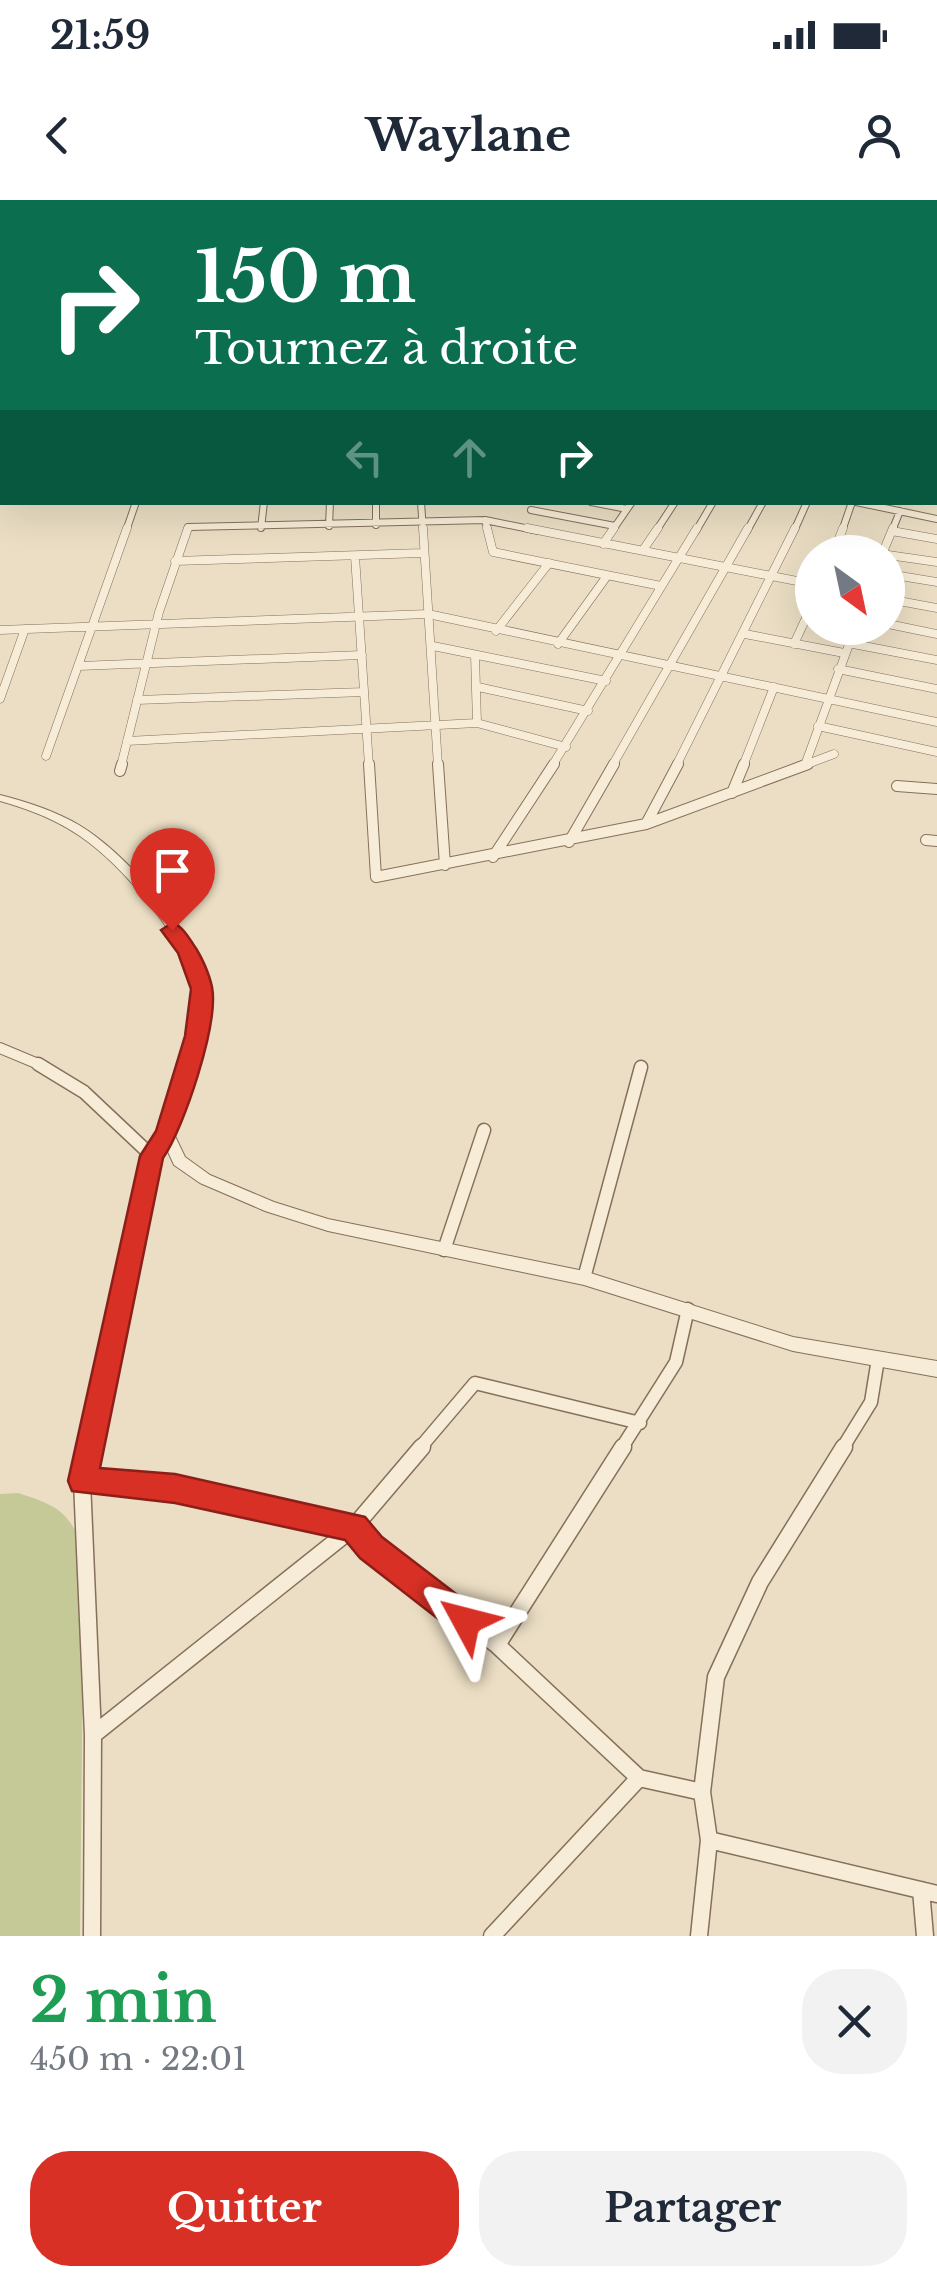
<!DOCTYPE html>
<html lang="fr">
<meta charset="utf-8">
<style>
:root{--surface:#fff;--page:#f2f2f3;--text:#1f2937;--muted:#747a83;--accent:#d93025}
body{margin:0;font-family:"Libre Baskerville",serif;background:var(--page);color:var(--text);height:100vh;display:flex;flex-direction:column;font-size:38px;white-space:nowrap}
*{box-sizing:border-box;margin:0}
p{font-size:32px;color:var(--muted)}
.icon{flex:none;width:55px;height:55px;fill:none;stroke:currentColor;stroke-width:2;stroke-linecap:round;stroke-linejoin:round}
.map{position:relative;height:1736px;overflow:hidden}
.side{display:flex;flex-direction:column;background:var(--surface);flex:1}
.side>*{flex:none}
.hud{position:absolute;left:0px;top:0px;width:938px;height:305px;box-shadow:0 10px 40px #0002;background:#0b6e4f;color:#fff;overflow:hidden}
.needle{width:65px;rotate:147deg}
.buttons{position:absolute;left:795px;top:335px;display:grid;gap:20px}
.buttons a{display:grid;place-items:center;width:110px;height:110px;border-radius:50%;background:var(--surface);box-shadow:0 10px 40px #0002;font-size:50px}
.pin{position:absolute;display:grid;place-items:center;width:85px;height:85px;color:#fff;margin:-102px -42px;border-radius:50% 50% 50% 0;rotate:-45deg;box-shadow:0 0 10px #0007}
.pin .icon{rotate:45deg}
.me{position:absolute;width:110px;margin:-55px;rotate:308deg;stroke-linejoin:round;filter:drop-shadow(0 0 8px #0008)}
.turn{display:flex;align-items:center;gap:35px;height:210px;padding:0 30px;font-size:45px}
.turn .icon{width:130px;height:130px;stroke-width:2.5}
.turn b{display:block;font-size:70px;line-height:85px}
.lanes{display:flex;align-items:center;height:95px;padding:0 30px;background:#0003;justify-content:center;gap:50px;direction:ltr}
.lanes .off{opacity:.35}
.round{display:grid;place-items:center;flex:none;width:105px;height:105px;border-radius:40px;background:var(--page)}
.summary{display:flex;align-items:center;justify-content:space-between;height:170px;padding:0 30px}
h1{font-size:60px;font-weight:700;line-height:75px;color:#1e9e55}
.primary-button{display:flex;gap:20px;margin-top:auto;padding:20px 30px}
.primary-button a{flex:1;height:115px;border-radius:40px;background:var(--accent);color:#fff;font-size:40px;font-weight:700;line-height:115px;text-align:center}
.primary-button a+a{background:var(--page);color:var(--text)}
.status{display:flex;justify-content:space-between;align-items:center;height:70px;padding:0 50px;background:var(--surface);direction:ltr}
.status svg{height:28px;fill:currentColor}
header{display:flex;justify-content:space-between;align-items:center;height:130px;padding:0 30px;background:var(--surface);font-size:45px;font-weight:700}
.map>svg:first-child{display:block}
</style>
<div class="status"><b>21:59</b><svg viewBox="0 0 49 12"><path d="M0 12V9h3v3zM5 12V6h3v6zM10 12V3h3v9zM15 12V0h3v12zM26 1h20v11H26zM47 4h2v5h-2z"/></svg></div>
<header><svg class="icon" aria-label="back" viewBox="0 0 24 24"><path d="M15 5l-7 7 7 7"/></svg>Waylane<svg class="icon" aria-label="person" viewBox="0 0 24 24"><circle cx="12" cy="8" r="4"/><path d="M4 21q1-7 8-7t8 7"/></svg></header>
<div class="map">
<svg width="937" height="1736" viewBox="0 0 937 1736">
<rect width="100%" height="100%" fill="#ebdec4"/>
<path fill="#c5c998" d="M 18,1293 C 56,1305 69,1311 84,1350 L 80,1736 L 0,1736 L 0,1294 Z"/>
<path fill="#a6bfb6" stroke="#6d8c83" stroke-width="2.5" d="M 0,0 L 937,0 L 937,126 L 935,2 L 2,2 L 2,94 Z"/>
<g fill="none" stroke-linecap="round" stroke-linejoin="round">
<defs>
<path id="minor-far4" d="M 376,302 L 376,325
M 421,302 L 423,331
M 591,302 L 627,309
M 856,302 L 937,319
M 531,310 L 615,326
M 485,320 L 488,331
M 329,326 L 330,302
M 261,328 L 264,302
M 126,331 L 136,302
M 187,331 L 188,327 L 485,320 L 539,331
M 612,331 L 632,302
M 656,331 L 675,302
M 696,331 L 713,302
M 747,331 L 763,302
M 794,331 L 807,302
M 842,331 L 852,302
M 892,331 L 900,311"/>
<path id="minor-far3" d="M 423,328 L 438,566
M 487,328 L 493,352 L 661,386
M 527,328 L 812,384
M 892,331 L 937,339
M 603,344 L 614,328
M 643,350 L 658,328
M 834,352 L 843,328
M 883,352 L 893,328
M 888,355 L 937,362
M 355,356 L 369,566
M 175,361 L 422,353
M 888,374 L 937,382
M 888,399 L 937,408
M 888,424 L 937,434
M 0,430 L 428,414 L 937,522
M 496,431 L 549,363
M 745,434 L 844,453
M 848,443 L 937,460
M 558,444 L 607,376
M 794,444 L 812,405
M 433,446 L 606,481
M 475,455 L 477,523
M 79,466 L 362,455
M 838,469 L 937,489
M 478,487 L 588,511
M 0,499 L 25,429
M 137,500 L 364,492
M 818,526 L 937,552
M 127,541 L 477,523 L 566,547
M 46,556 L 127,328
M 805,565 L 855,428
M 121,566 L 159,412 L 188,328
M 552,566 L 697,328
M 612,566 L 748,328
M 676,566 L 795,328
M 743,566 L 774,487
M 802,566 L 834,554"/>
<path id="minor-far2" d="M 369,564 L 376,677 L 646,624 L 808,564
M 438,564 L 445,665
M 120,571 L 122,564
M 897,586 L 937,589
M 732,593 L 744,564
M 646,624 L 678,564
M 926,640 L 937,641
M 569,642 L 614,564
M 493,657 L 554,564
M 0,848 L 43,866"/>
<path id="minor-far1" d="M 38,864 L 84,892 L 152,956
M 444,1050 L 484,930
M 584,1078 L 641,867
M 89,1249 L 152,956 L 167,934
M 419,1249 L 475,1183 L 640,1223
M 621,1249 L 676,1162 L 688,1109
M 842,1249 L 871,1202 L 878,1159"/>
<path id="minor" d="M 89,1247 L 82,1281 L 93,1535 L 92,1736
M 82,1281 L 175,1289 L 354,1327 L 371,1347 L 497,1445 L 639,1578 L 702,1592 L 709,1640 L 937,1694
M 497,1445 L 623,1247
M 93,1535 L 354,1327 L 422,1247
M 702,1592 L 716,1477 L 760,1382 L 844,1247
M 921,1690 L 925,1736
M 492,1736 L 639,1578
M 699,1736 L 709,1640"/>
<path id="tertiary" d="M 0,595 C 28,602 55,611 79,625 C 124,652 186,723 203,772 C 208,785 207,797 206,810 L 174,934 L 185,957 L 210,975 L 274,1002 L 328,1019 L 584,1071 L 793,1137 L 937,1161 L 937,1177 L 793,1151 L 584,1085 L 328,1031 L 265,1011 L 200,983 L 174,965 L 160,934 L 193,810 C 194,797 195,785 190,772 C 174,725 114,656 72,631 C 50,617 25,608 0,601 Z"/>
</defs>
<use href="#minor-far4" stroke="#85705b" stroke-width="8"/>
<use href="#minor-far3" stroke="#85705b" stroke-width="9"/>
<use href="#minor-far2" stroke="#85705b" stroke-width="12"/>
<use href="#minor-far1" stroke="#85705b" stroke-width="15"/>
<use href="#minor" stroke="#85705b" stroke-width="19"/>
<use href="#tertiary" stroke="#85705b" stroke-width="2"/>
<use href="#minor-far4" stroke="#f7ecd7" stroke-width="6"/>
<use href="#minor-far3" stroke="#f7ecd7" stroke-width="8"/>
<use href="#minor-far2" stroke="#f7ecd7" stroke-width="10"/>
<use href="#minor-far1" stroke="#f7ecd7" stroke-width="12"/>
<use href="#minor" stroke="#f7ecd7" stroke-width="16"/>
<use href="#tertiary" fill="#f7ecd7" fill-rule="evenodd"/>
</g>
<path fill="#d93025" stroke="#8d1f18" stroke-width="2.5" d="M 172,723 C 182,726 187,735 193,744 C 201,755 209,773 212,787 C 219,823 184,928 163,958 L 100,1268 L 175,1274 L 365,1317 L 382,1337 L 477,1410 L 482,1421 L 477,1432 L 466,1437 L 455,1432 L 360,1358 L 345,1340 L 175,1303 L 72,1291 L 68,1281 L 140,956 L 156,931 L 185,836 L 191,789 L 178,753 L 161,730 Z"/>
</svg>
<div class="buttons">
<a><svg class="needle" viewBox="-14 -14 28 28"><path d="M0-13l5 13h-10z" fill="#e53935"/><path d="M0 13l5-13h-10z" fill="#747a83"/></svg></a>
</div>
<div class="pin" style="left:172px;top:730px;background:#d93025"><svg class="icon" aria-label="arrive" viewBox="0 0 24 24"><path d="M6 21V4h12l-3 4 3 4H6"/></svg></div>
<svg class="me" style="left:466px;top:1421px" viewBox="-20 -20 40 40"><path d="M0-17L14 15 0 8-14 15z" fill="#d93025" stroke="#fff" stroke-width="4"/></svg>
<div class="hud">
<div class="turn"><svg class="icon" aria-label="right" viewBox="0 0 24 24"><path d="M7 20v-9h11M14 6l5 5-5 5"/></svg><div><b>150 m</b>Tournez à droite</div></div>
<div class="lanes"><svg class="icon off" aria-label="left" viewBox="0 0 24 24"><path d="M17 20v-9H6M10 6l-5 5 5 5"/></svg><svg class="icon off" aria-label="ahead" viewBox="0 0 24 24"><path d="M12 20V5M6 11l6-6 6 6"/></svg><svg class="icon" aria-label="right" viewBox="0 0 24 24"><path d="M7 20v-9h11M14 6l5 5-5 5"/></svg></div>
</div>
</div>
<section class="side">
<div class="summary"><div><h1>2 min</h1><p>450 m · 22:01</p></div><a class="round"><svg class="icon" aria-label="close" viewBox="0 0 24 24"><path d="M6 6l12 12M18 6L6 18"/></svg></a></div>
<div class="primary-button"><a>Quitter</a><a>Partager</a></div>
</section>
